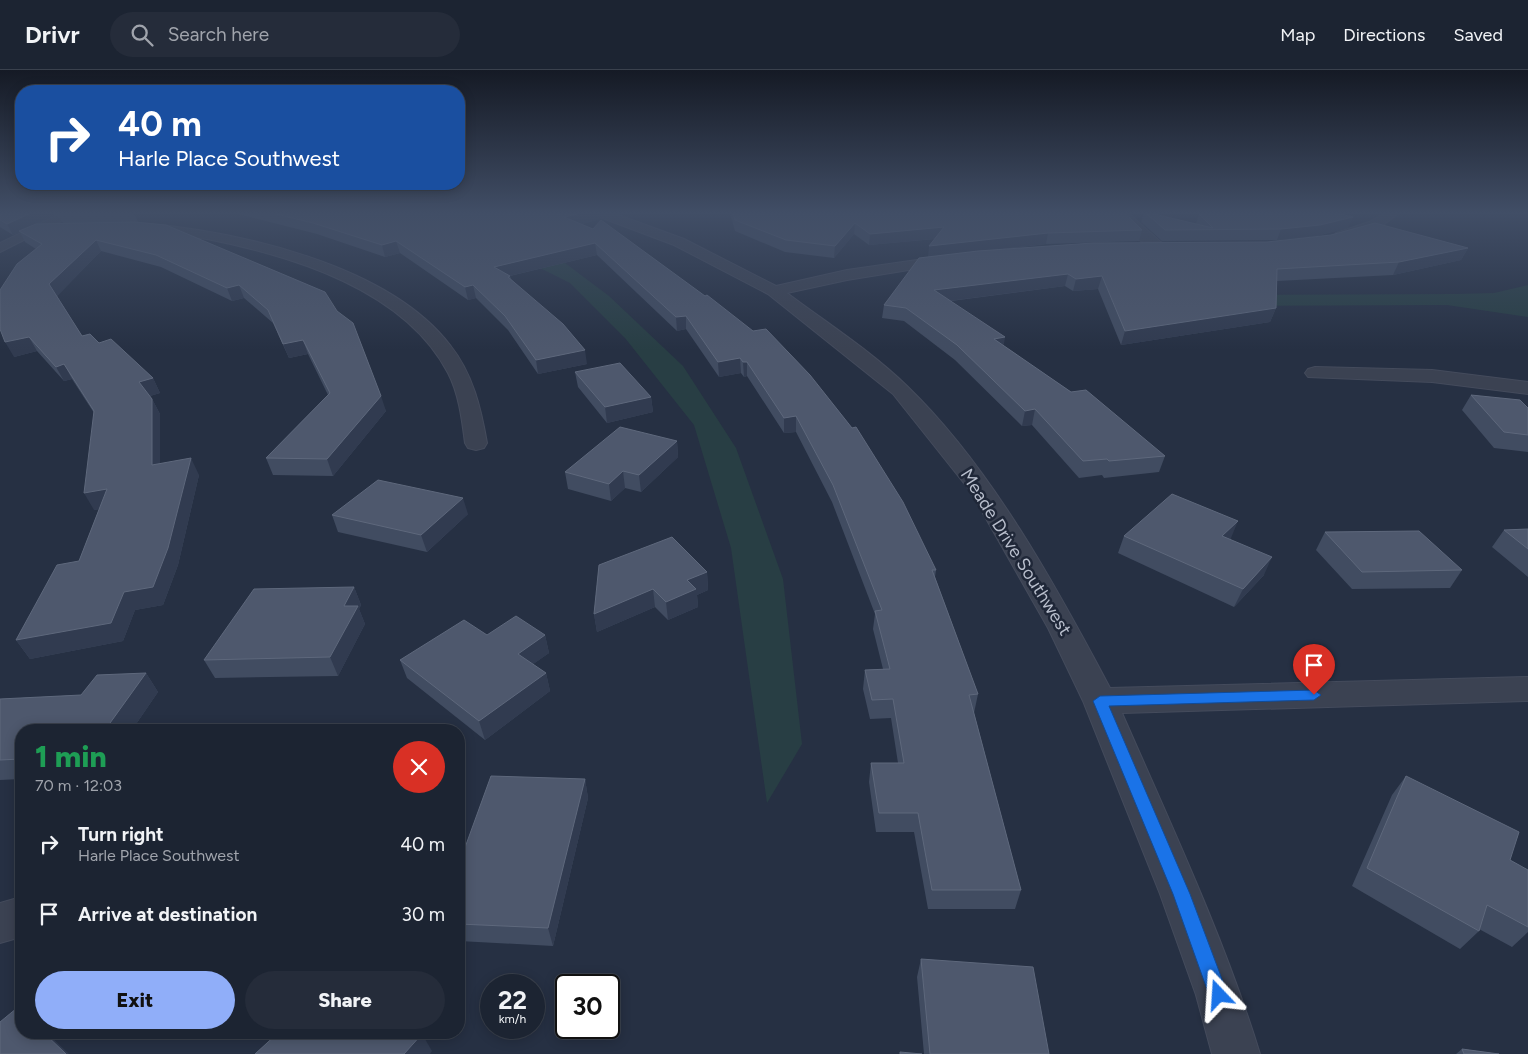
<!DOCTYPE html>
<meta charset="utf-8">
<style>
:root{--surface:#1c2432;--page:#252c3a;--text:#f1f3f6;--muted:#a0a4ac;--line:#3a414d;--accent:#90aef9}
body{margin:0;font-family:Figtree,sans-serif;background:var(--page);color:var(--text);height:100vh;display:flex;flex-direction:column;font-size:19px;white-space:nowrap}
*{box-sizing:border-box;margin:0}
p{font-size:16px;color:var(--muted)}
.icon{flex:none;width:28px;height:28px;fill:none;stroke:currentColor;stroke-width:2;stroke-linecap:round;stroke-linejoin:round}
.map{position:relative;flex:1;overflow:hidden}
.panel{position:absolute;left:15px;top:654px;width:450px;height:315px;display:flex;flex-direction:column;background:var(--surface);border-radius:20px;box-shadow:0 2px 12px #0003,0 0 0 1px var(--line)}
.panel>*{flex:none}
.top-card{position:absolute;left:15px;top:15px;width:450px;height:105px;border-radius:20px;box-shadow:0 2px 12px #0003,0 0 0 1px var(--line);background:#1a4fa0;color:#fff;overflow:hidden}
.speed{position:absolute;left:480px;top:904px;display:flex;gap:10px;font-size:25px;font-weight:700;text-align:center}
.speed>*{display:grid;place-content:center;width:65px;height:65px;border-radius:50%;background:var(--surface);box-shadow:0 2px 12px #0003,0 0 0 1px var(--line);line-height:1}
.speed small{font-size:12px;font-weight:400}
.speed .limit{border:2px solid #111;border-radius:8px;background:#fff;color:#111}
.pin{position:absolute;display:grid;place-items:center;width:42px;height:42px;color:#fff;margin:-51px -21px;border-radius:50% 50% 50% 0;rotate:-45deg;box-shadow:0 0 5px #0007}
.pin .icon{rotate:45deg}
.me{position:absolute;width:55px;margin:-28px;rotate:340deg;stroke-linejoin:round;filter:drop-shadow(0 0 4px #0008)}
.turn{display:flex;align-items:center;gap:18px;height:105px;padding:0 20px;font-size:22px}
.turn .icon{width:65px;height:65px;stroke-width:2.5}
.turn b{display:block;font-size:35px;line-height:42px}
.round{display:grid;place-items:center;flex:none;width:52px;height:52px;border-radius:26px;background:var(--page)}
.summary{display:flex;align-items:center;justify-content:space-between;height:85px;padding:0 20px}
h1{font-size:30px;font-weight:800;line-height:38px;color:#1e9e55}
.primary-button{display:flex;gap:10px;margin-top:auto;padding:10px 20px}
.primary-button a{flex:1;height:58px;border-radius:30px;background:var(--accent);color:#111;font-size:20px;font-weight:800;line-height:58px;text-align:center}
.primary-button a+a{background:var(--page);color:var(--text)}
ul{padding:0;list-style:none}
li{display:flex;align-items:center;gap:15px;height:70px;padding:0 20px}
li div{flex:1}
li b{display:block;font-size:19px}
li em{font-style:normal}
header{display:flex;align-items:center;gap:30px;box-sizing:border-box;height:70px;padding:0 25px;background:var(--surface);border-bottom:1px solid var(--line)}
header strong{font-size:24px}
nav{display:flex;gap:28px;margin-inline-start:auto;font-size:18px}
.search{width:350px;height:45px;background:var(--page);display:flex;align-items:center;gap:12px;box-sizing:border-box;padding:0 18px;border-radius:28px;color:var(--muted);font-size:19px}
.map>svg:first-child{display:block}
</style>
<header>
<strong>Drivr</strong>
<div class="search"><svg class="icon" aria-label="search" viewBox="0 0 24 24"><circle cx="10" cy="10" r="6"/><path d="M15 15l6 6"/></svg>Search here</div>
<nav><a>Map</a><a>Directions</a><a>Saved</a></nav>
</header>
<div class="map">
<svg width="1528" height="984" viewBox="0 0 1528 984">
<rect width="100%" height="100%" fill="#263043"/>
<path fill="#283e44" d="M 515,170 L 565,193 L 609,226 L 683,296 L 736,378 L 783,509 L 802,674 L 767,733 L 731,478 L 694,355 L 625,268 L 570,213 L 504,180 Z
M 1528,215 L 1528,247 L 1447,235 L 1182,236 L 1210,225 L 1454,224 L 1494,223 Z"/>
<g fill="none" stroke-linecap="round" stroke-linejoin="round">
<defs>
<path id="minor" d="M 62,143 L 77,143 L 0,182 L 0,173 Z
M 596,143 L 613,143 L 684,169 L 776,216 L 847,200 L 952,185 L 957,186 L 959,189 L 957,192 L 952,193 L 847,210 L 787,223 C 827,253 871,281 907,316 C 991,397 1056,516 1110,618 L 1528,607 L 1528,631 L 1122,643 C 1171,755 1224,867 1260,984 L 1212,984 L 1196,925 L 1160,824 L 1083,631 L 1048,558 L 971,422 L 893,324 L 768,224 L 674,175 L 597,146 Z
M 1115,143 L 1128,143 L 1163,174 L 1165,177 L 1163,180 C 1149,184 1122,154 1115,143 Z
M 1385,143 L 1399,143 L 1379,158 L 1341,170 L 1334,166 L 1336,163 L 1369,152 Z
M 140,153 C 237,161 388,194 450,275 C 473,304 481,338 487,373 L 484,378 L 476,380 L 468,378 L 465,373 C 462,350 459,324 448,303 C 405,220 293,186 207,169 C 183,165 158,166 135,160 L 133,157 Z
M 1315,297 L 1432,300 L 1528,312 L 1528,324 L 1432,312 L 1308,307 L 1305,303 L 1308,299 Z
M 21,827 L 21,867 L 0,873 L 0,833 Z"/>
</defs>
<use href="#minor" stroke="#444b5c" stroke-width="2"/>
<use href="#minor" fill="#3b4252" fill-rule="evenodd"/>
</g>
<path fill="#414c61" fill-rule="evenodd" d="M 0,143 L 134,143 L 138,152 L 325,222 L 386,341 L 333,406 L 273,405 L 266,388 L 328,325 L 308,284 L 289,288 L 273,253 L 244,228 L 232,231 L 161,197 L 101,181 L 57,226 L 82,266 L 99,273 L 153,308 L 160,323 L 150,326 L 152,329 L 160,344 L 160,393 L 199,405 L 178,495 L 163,535 L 135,540 L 123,571 L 30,589 L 16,570 L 79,491 L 99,439 L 94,440 L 94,343 L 72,309 L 64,311 L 37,281 L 14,287 L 36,179 L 25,172 L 20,162 L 13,165 L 0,157 ZM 54,145 L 60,148 L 63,153 L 37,154 Z
M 234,143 L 554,143 L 559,145 L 600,149 L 582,154 L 705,226 L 936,500 L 935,507 L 978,624 L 974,643 L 1021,820 L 1015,839 L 928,839 L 914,762 L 876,762 L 869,712 L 871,693 L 898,693 L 891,648 L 870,649 L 863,619 L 865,600 L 883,599 L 873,559 L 875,544 L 832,432 L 796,362 L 784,363 L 747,306 L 744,307 L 741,303 L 719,307 L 686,259 L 677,261 L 597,185 L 510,206 L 511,209 L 587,294 L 538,304 L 508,260 L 476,228 L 468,230 L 400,183 L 385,187 L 317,164 Z
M 730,143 L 1125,143 L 1142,160 L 1139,171 L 1046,174 L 997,180 L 1468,178 L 1461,190 L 1393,205 L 1277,211 L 1276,238 L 1270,252 L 1121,275 L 1098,219 L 1073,221 L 1065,216 L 951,231 L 1004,276 L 1165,386 L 1159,402 L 1104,408 L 1102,405 L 1079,408 L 1032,355 L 1022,356 L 955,290 L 904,251 L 882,248 L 884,235 L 928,187 L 935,169 L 869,175 L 854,164 L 834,188 L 785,182 L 735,161 Z
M 1144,143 L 1150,143 L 1196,154 L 1199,144 L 1348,158 L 1316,166 L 1277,170 L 1162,171 L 1141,152 Z
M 575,302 L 651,327 L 653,342 L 607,353 L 578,317 Z
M 1471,325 L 1528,338 L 1528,382 L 1494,378 L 1462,340 Z
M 677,371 L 678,387 L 641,422 L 625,418 L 611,431 L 568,419 L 565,402 Z
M 468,444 L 427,482 L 338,462 L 332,445 Z
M 1528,459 L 1528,507 L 1492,477 L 1504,460 Z
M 1325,462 L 1462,500 L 1450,518 L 1352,519 L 1316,480 Z
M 1124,466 L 1231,468 L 1230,469 L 1264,505 L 1234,537 L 1118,483 Z
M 599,495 L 707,502 L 708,520 L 697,525 L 698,537 L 668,550 L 655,537 L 597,562 L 594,544 Z
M 354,517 L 361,535 L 359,539 L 365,554 L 338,606 L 215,608 L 204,590 Z
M 487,565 L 545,565 L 549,583 L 533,594 L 546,603 L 550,621 L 485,670 L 407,608 L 400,590 Z
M 146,603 L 158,622 L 132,660 L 21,660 L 21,709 L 0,710 L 0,629 L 81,625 Z
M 1406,706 L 1510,790 L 1528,800 L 1528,862 L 1512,877 L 1479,859 L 1479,861 L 1460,879 L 1352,816 L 1392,725 Z
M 585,709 L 588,728 L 553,876 L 459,871 L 459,794 Z
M 921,889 L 1049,984 L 924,984 L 917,907 Z
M 1462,979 L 1499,984 L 1456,984 Z"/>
<path fill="#313b50" d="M 31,143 L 53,143 L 54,145 L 13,165 L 7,154 Z
M 581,143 L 599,143 L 600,149 L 566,158 L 564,147 Z
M 1353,147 L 1348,158 L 1316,166 L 1277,170 L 1281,159 Z
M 855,153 L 854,164 L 834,188 L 835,176 Z
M 944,157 L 943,168 L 869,175 L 870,164 Z
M 1048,163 L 1046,174 L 928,187 L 929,176 Z
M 96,170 L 101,181 L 56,227 L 49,214 Z
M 396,171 L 400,183 L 385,187 L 382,175 Z
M 595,173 L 597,185 L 496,209 L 494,197 Z
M 1468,178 L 1461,190 L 1393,205 L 1399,192 Z
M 1068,204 L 1065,216 L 933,233 L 934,220 Z
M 1102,206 L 1098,219 L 1073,221 L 1076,209 Z
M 239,215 L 244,228 L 232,231 L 227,218 Z
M 473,215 L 476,228 L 468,230 L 465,217 Z
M 1276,238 L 1270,252 L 1121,275 L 1125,261 Z
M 686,246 L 686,259 L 677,261 L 676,247 Z
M 29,267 L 37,281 L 14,287 L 5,272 Z
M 1005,267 L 1003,281 L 994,269 Z
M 303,270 L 308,284 L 289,288 L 283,274 Z
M 585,280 L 587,294 L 538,304 L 536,290 Z
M 740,288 L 741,303 L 719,307 L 718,292 Z
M 743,292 L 747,292 L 747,306 L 744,307 Z
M 64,294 L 72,309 L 64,311 L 56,297 Z
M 153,308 L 160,323 L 146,327 L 139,312 Z
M 381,326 L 386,341 L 333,406 L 327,389 Z
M 651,327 L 653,342 L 607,353 L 605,337 Z
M 152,329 L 160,344 L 160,411 L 152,395 Z
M 1035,339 L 1032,355 L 1022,356 L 1025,341 Z
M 796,346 L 796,362 L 784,363 L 784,348 Z
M 677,371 L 678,387 L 641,422 L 639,405 Z
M 191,388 L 199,405 L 178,495 L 163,535 L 135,540 L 123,571 L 30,589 L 16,570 L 124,522 Z
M 623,401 L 625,418 L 611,431 L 609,414 Z
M 107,419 L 117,436 L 94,440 L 84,423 Z
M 463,428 L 468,444 L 427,482 L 421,465 Z
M 1238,451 L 1231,468 L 1215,484 L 1222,466 Z
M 1272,487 L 1264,505 L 1234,537 L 1243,519 Z
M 707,502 L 708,520 L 697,525 L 698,537 L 668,550 L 666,532 L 687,510 Z
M 354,517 L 361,535 L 359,539 L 365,554 L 338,606 L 330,587 L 344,536 Z
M 653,519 L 655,537 L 597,562 L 594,544 Z
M 545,565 L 549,583 L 522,602 L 518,584 Z
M 146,603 L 158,622 L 132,660 L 105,660 Z
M 546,603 L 550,621 L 485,670 L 479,651 Z
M 585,709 L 588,728 L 553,876 L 548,858 Z
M 43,962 L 46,962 L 69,984 L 66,984 Z
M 422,964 L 432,981 L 430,984 L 404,984 Z"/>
<path fill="#4e586d" stroke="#5e687c" d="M 0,143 L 31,143 L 7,154 L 0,150 Z
M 272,143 L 554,143 L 559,145 L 561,143 L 581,143 L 564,147 L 593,159 L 601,150 L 705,226 L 707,225 L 753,261 L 766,259 L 810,305 L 852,358 L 856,357 L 903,432 L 936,500 L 932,500 L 978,624 L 969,625 L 1021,820 L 932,820 L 918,743 L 879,743 L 871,693 L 904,693 L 893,629 L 872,630 L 865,600 L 890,599 L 875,541 L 882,540 L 833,415 L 796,346 L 784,348 L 747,292 L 743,292 L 740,288 L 718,292 L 686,246 L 676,247 L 595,173 L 494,197 L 510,206 L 508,207 L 563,254 L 585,280 L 536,290 L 505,246 L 473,215 L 465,217 L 396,171 L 382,175 L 313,153 Z
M 733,143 L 1125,143 L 1142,160 L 1048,163 L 929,176 L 944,157 L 870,164 L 855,153 L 835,176 L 786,170 L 735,150 Z
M 1146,143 L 1150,143 L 1213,158 L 1199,144 L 1205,143 L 1336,143 L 1353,147 L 1320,155 L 1281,159 L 1165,160 Z
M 134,152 L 166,155 L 325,222 L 337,241 L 353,253 L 381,326 L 327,389 L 266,388 L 330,323 L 303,270 L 283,274 L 268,240 L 239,215 L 227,218 L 156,185 L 96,170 L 49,214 L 82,266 L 90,264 L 99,273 L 111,269 L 153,308 L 139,312 L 152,329 L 152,395 L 191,388 L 168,478 L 153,517 L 124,522 L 111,553 L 16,570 L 57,495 L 79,491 L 107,419 L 84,423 L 94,341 L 64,294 L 56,297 L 29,267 L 5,272 L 0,259 L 0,220 L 17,194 L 42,174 L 19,161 L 36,154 Z
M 1375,153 L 1468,178 L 1399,192 L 1277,199 L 1276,238 L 1125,261 L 1102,206 L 1076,209 L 1068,204 L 934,220 L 1005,267 L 994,269 L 1071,322 L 1086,320 L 1165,386 L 1109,391 L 1107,389 L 1083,391 L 1035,339 L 1025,341 L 957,275 L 906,238 L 884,235 L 919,188 L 978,181 L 1093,173 L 1267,172 L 1331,165 Z
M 620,293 L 651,327 L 605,337 L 575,302 Z
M 1471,325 L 1520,330 L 1528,338 L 1528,365 L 1504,362 Z
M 620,357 L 677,371 L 639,405 L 623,401 L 609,414 L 565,402 Z
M 378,410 L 463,428 L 421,465 L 332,445 Z
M 1172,424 L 1238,451 L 1222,466 L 1272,487 L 1243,519 L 1124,466 Z
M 1528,459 L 1528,479 L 1504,460 Z
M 1419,461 L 1462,500 L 1362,502 L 1325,462 Z
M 672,467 L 707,502 L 687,510 L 696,519 L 666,532 L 653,519 L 594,544 L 599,495 Z
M 354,517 L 344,536 L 358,536 L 330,587 L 204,590 L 254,519 Z
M 516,546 L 545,565 L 518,584 L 546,603 L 479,651 L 400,590 L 464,550 L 487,565 Z
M 146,603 L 105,660 L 21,660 L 21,689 L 0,690 L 0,629 L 81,625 L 97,605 Z
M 491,706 L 585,709 L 548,858 L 459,854 L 459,794 Z
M 1406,706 L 1519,762 L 1510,790 L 1528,800 L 1528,857 L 1487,835 L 1479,861 L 1367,798 Z
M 921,889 L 1033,897 L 1049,984 L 930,984 Z
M 17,938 L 21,941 L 21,962 L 43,962 L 66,984 L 0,984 L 0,952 Z
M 279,962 L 420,962 L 422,964 L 404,984 L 255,984 Z
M 1462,979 L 1499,984 L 1464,984 Z
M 900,982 L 922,984 L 900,984 Z"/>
<linearGradient id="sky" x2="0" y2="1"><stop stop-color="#151a25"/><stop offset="0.51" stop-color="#414e66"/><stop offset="1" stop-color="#414e66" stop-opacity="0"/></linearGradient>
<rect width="1528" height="280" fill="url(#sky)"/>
<path fill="#1a73e8" stroke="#114b97" d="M 1314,620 L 1321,625 L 1314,630 L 1109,636 L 1190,824 L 1228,925 L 1226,932 L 1219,934 L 1212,932 L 1209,925 L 1173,824 L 1093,631 L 1100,626 Z"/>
<g text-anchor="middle" stroke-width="5" stroke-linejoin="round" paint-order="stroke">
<g font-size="18" fill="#b8becc" stroke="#1f2738">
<text transform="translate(1016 482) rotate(58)" y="6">Meade Drive Southwest</text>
</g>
</g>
</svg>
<div class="speed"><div>22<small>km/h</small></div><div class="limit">30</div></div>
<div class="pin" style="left:1314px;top:625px;background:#d93025"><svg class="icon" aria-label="arrive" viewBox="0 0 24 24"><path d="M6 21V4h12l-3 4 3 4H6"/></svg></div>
<svg class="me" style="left:1219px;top:925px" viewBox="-20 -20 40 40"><path d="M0-17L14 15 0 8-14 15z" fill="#1a73e8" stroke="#fff" stroke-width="4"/></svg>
<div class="top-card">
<div class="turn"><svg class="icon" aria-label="right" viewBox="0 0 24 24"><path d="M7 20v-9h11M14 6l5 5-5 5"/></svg><div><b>40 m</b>Harle Place Southwest</div></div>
</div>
<section class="panel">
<div class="summary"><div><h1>1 min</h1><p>70 m · 12:03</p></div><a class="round" style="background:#d93025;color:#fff"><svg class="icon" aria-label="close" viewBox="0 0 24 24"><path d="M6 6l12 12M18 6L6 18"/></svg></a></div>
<ul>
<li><svg class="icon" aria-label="right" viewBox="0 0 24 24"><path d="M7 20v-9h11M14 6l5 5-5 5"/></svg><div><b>Turn right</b><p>Harle Place Southwest</p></div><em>40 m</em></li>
<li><svg class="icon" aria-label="arrive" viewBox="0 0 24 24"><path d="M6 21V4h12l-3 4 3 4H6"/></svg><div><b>Arrive at destination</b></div><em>30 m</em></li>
</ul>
<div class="primary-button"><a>Exit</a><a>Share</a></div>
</section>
</div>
